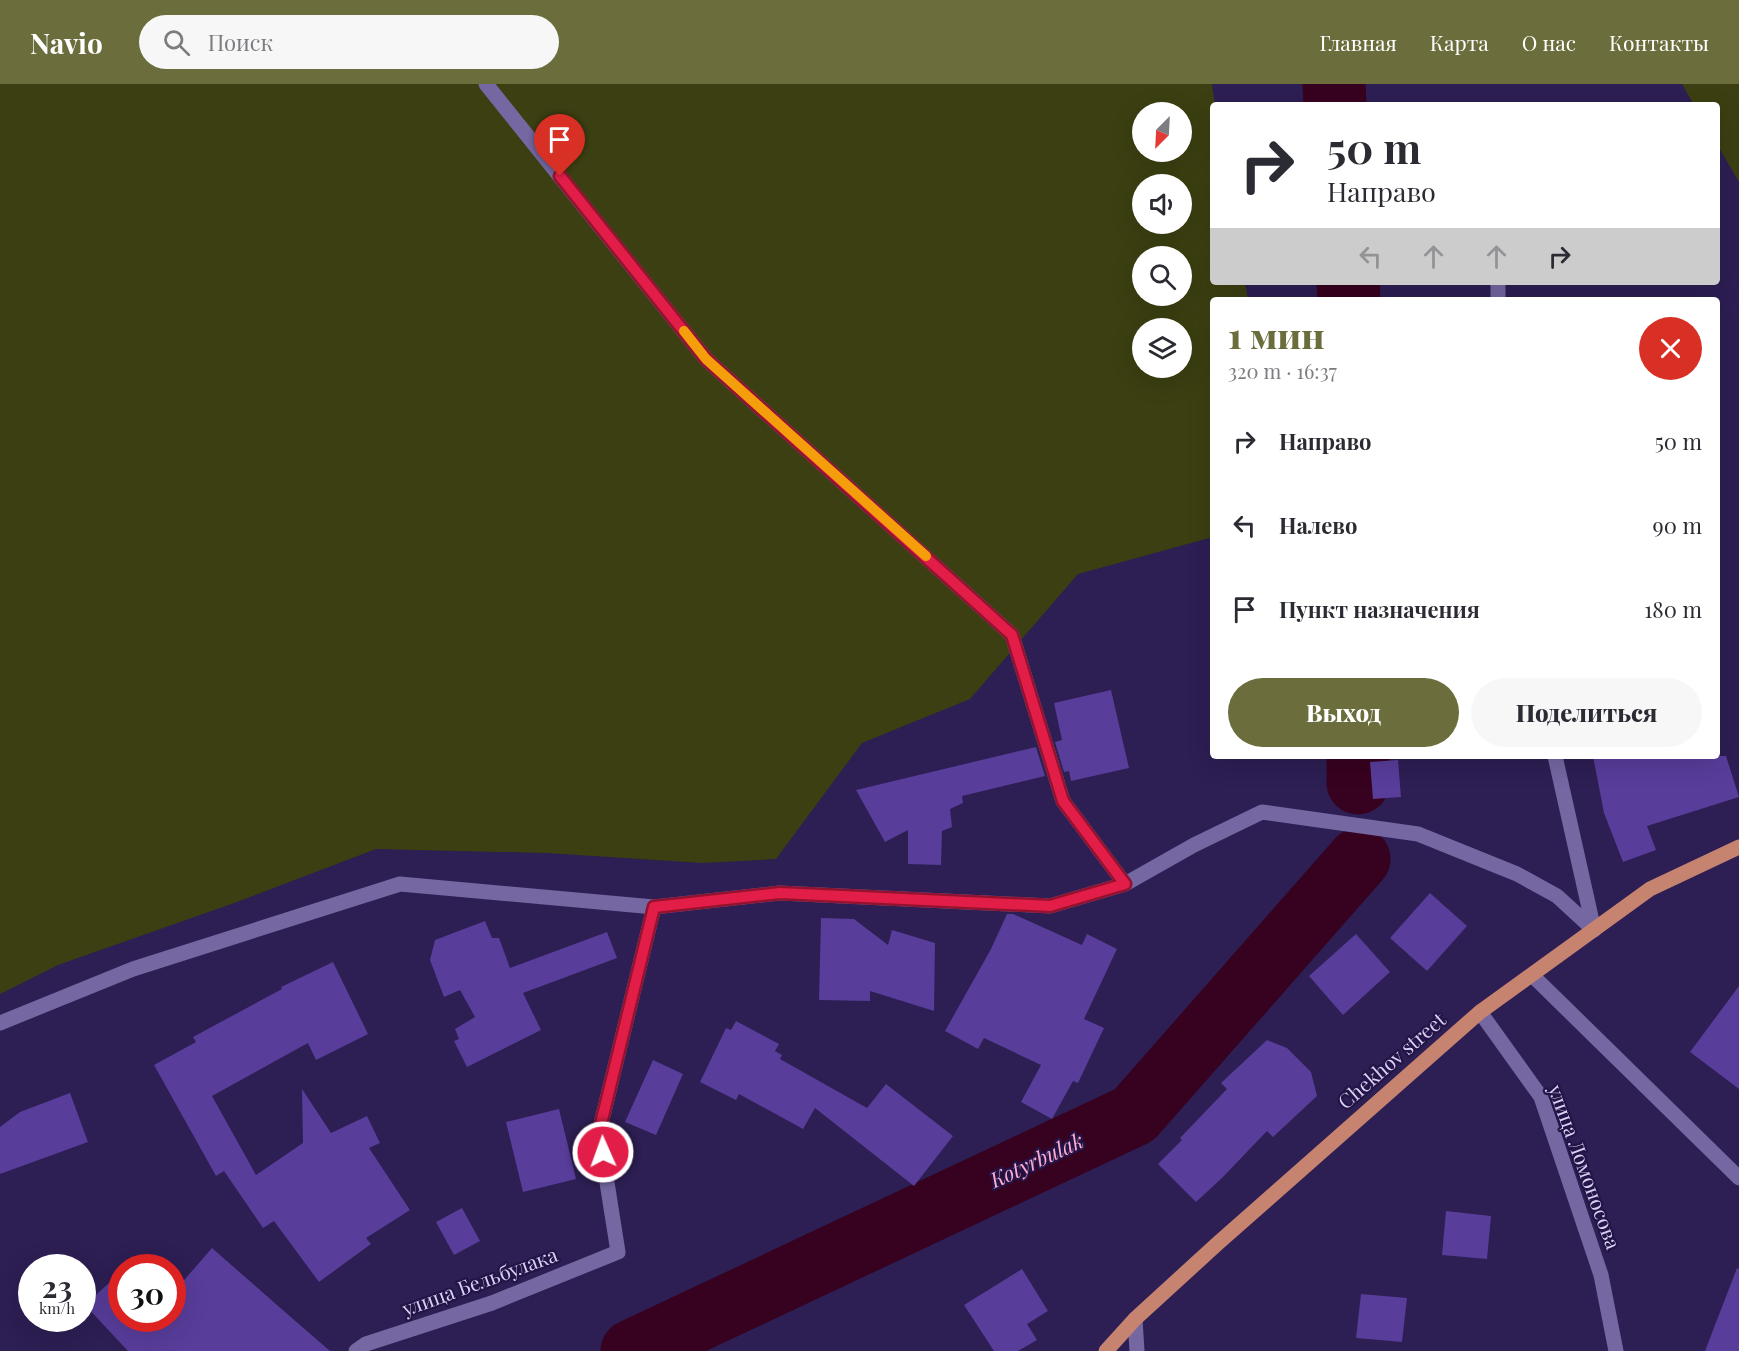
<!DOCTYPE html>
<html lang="ru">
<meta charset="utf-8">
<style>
:root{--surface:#fff;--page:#f7f7f7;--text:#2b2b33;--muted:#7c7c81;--accent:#6b6e3c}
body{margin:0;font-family:"Playfair Display",serif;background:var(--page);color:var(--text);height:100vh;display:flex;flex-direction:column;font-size:22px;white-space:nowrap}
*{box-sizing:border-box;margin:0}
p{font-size:20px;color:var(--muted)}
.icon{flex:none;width:33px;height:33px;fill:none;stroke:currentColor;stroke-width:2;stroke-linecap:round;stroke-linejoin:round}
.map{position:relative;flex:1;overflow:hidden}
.sheet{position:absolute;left:1210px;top:213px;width:510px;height:462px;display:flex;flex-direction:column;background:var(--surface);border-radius:6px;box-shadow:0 6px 24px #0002}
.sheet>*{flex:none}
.banner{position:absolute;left:1210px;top:18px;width:510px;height:183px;border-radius:6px;box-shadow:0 6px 24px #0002;background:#fff;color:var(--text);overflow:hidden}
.needle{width:39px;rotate:204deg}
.tools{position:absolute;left:1132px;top:18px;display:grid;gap:12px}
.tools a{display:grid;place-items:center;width:60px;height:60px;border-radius:50%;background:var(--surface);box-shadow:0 6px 24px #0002;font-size:30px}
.speed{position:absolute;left:18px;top:1170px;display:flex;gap:12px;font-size:30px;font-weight:700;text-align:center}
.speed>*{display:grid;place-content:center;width:78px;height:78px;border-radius:50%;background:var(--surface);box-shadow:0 6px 24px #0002;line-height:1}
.speed small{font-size:15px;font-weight:400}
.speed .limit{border:9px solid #d22;background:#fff;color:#111}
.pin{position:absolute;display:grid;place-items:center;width:51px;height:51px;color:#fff;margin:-62px -26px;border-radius:50% 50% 50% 0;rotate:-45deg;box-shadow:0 0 6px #0007}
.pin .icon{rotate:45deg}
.me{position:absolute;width:66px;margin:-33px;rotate:358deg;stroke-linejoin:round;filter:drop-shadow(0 0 4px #0008)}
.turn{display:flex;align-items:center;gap:21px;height:126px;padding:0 18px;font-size:27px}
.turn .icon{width:78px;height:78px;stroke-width:2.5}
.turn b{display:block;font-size:42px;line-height:51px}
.lanes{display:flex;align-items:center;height:57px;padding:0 18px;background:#0003;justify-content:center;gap:30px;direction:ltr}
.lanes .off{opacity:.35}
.round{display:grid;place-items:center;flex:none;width:63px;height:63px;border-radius:32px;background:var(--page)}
.overview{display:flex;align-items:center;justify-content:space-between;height:102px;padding:0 18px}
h1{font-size:36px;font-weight:800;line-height:45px;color:var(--accent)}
.cta{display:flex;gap:12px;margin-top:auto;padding:12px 18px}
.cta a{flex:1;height:69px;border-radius:36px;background:var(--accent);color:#fff;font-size:24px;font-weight:800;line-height:69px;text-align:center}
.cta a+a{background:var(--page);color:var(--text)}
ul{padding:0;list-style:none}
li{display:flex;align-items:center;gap:18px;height:84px;padding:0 18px}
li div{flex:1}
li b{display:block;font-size:22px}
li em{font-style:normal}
header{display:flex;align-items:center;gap:36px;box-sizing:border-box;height:84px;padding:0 30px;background:var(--accent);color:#fff}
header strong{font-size:28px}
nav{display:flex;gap:33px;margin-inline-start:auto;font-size:21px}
.search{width:420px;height:54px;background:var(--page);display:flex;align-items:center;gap:15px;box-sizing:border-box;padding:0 21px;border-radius:33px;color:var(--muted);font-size:22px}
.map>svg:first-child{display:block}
</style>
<header>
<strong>Navio</strong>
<div class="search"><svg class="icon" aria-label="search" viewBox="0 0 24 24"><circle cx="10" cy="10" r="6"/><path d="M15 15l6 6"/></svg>Поиск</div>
<nav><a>Главная</a><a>Карта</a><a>О нас</a><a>Контакты</a></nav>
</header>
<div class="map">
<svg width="1739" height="1267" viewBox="0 0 1739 1267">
<rect width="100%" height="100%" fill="#2d1e53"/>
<path fill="#3c3f11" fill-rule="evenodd" d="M 0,0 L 1212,0 L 1215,21 L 1214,21 L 1214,198 L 1245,198 L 1248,216 L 1214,216 L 1213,453 L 1078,490 L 970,615 L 862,659 L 776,775 L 703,779 L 546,769 L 376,765 L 237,818 L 58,881 L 0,910 ZM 1143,28 L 1182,28 L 1182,68 L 1143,68 ZM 1143,100 L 1182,100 L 1182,140 L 1143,140 ZM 1143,172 L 1182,172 L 1182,212 L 1143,212 ZM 1143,244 L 1182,244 L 1182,284 L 1143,284 Z
M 1682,0 L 1739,0 L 1739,98 L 1718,62 L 1718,21 L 1694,21 Z"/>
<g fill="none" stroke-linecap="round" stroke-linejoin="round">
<path stroke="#37021f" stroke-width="63" d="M 1334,0 L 1335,21
M 1348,198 L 1349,216
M 1358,672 L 1358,699
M 632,1267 L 1134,1031 L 1359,775"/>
</g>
<path fill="#583d9a" d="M 1111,606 L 1129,684 L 1071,697 L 1069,687 L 1064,688 L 1055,658 L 1062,656 L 1054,619 Z
M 1036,663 L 1045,692 L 962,712 L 963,719 L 950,725 L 952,743 L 942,747 L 941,781 L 908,780 L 908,746 L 885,758 L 856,706 Z
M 1593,672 L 1726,672 L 1739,713 L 1647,742 L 1656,766 L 1623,778 L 1604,729 Z
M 1398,676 L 1401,713 L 1373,715 L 1370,678 Z
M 1430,809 L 1467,842 L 1427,887 L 1390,854 Z
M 1007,830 L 1013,830 L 1082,861 L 1087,850 L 1117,865 L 1084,935 L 1104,944 L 1078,999 L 1073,997 L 1052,1035 L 1021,1018 L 1041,981 L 984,954 L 978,965 L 945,947 L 991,865 Z
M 821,834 L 854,835 L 888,861 L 892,846 L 935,859 L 934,927 L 870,907 L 870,917 L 819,916 Z
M 485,837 L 492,854 L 499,854 L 510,884 L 607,848 L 617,874 L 523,909 L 541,946 L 467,983 L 454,957 L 459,955 L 455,945 L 475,933 L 460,906 L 444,913 L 430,876 L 435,856 Z
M 1356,850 L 1390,888 L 1343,931 L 1309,892 Z
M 333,878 L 368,950 L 316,976 L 308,959 L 212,1012 L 256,1091 L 303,1059 L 302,1005 L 331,1049 L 367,1032 L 380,1059 L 369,1064 L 410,1126 L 366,1154 L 371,1160 L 319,1198 L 274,1137 L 263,1144 L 224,1087 L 216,1092 L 154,981 L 196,958 L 193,953 L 282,905 L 281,903 Z
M 1739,902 L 1739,1005 L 1690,968 Z
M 736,937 L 779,960 L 775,967 L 782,971 L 780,975 L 867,1024 L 886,1000 L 953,1052 L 914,1102 L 815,1024 L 803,1045 L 739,1010 L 736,1016 L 700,998 L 726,944 L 731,946 Z
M 1267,956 L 1287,964 L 1311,988 L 1317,1012 L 1273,1053 L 1267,1047 L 1222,1094 L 1196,1118 L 1158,1080 L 1182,1056 L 1180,1054 L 1227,1005 L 1221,999 Z
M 653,976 L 683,990 L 656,1051 L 625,1038 Z
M 70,1009 L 88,1058 L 0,1090 L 0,1043 L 20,1028 Z
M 559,1025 L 576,1095 L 523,1108 L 506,1038 Z
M 462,1124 L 480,1157 L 454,1171 L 436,1138 Z
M 1446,1127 L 1491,1132 L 1487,1175 L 1442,1171 Z
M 212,1164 L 285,1228 L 330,1267 L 128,1267 L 85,1221 L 122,1187 L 122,1234 L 172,1234 L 172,1210 Z
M 1737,1184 L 1739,1185 L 1739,1267 L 1705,1267 Z
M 1022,1185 L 1048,1227 L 1027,1240 L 1037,1256 L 1018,1267 L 994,1267 L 964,1221 Z
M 1361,1210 L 1407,1214 L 1402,1258 L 1356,1254 Z"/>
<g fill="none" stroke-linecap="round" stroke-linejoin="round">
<path stroke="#7467a2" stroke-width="15" d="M 486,0 L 706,275 L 1012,551 L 1063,717 L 1125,800
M 1498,216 L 1498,198
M 1555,672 L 1594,846
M 1532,891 L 1739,1094
M 1480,928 L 1541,1013 L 1601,1191 L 1616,1267
M 0,939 L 133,885 L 400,800 L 654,823 L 780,809 L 1050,822 L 1125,800 L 1194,761 L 1262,728 L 1418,750 L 1517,790 L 1557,812 L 1594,846
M 1135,1235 L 1137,1267
M 356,1267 L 366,1260 L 492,1219 L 618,1168 L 599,1048 L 654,823"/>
<path stroke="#c68370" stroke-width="15" d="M 1106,1267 L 1135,1235 L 1217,1160 L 1480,928 L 1650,805 L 1739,763"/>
</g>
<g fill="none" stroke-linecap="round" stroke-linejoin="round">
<defs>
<path id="route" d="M 560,92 L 706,275 L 1012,551 L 1063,717 L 1125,800 L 1050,822 L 780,809 L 654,823 L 599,1048 L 603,1068"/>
</defs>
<use href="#route" stroke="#92132f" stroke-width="15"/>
<use href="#route" stroke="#e11d48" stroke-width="10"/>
<path stroke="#f59e0b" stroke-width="10" d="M 684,247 L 706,275 L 926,472"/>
</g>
<g text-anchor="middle" stroke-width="4.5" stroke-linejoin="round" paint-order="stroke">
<g font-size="20" fill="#d7d2f3" stroke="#241447">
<text transform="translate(1392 977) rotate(-41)" y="7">Chekhov street</text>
<text transform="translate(1584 1083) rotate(70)" y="7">улица Ломоносова</text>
<text transform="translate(480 1198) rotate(-20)" y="7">улица Бельбулака</text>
</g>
<g font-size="21" font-style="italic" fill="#ffadcf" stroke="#241447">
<text transform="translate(1037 1077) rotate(-25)" y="7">Kotyrbulak</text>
</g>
</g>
</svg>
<div class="tools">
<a><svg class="needle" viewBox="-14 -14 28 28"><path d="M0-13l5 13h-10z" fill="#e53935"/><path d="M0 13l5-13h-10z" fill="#7c7c81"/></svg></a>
<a><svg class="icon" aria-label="sound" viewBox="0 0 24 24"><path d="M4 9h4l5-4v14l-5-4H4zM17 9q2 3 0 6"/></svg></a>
<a><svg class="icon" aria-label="search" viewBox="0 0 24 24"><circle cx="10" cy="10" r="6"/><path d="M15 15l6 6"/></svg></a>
<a><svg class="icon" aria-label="layers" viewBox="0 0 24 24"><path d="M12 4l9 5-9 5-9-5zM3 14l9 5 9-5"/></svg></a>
</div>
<div class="speed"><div>23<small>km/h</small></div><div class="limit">30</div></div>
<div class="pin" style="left:560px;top:92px;background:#d93025"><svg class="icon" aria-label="arrive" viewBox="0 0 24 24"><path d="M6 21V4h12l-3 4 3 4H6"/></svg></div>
<svg class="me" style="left:603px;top:1068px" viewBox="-20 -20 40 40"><circle r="17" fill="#e11d48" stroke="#fff" stroke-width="3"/><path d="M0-11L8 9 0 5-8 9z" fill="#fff"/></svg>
<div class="banner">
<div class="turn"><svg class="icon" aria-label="right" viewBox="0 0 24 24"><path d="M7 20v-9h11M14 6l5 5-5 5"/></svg><div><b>50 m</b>Направо</div></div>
<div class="lanes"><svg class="icon off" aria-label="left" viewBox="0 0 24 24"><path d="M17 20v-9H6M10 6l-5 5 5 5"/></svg><svg class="icon off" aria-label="ahead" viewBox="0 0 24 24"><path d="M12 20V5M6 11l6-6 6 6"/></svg><svg class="icon off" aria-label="ahead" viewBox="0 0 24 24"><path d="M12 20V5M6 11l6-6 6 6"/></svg><svg class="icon" aria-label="right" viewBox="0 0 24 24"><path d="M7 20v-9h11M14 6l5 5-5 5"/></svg></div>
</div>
<section class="sheet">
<div class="overview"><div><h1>1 мин</h1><p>320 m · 16:37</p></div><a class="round" style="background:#d93025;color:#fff"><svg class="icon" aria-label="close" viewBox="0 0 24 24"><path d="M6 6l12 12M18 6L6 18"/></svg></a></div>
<ul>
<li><svg class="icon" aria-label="right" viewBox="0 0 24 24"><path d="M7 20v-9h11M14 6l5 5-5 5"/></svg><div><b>Направо</b></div><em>50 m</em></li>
<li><svg class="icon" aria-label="left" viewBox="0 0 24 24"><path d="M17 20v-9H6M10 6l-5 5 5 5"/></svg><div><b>Налево</b></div><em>90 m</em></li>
<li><svg class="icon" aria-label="arrive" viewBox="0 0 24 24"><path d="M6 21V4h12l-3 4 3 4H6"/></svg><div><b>Пункт назначения</b></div><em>180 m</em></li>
</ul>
<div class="cta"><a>Выход</a><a>Поделиться</a></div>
</section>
</div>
